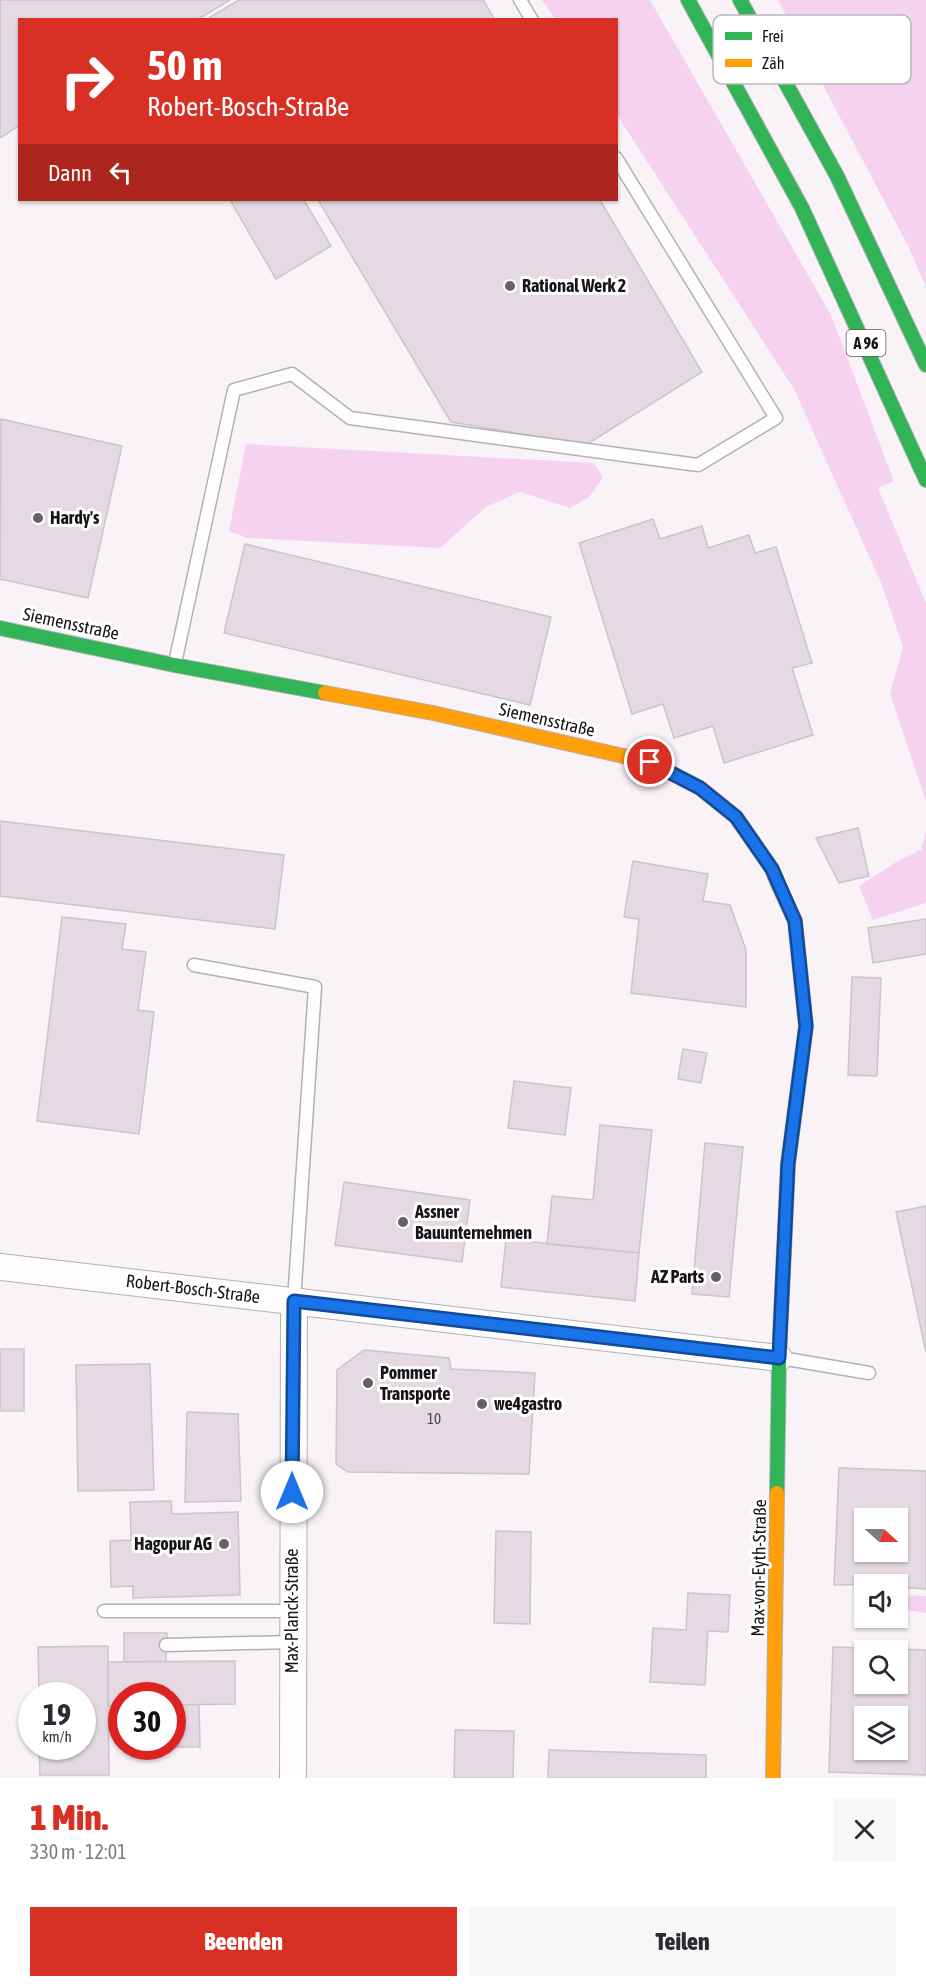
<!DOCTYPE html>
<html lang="de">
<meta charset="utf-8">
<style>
:root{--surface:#fff;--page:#f7f7f7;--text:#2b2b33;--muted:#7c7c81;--accent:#d93025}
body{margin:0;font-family:"Asap Condensed",sans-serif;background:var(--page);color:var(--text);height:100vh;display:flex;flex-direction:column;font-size:22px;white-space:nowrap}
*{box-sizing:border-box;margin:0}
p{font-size:20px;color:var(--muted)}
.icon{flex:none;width:33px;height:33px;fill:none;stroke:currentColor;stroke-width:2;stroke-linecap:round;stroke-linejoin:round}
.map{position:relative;height:1778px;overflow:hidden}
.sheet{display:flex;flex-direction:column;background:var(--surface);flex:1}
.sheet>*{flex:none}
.hud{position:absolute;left:18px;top:18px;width:600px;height:183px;border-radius:0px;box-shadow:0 2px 4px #0004;background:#d93025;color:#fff;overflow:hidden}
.needle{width:39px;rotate:111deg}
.controls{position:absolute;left:854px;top:1508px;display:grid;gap:12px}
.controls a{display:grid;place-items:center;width:54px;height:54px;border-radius:0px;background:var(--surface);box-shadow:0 2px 4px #0004;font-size:30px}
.speed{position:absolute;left:18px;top:1682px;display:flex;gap:12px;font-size:30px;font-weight:700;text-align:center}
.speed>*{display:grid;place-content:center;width:78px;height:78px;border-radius:50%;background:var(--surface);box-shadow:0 2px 4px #0004;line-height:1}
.speed small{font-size:15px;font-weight:400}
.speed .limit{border:9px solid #d22;background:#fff;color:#111}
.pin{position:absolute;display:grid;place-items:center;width:51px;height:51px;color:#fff;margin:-26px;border:3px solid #fff;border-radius:50%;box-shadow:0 2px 6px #0007}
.me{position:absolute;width:66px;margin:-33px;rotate:0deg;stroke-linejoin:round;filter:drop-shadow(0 0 4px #0008)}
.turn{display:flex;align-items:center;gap:21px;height:126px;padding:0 30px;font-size:27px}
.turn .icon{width:78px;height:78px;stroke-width:2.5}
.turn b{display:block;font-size:42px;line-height:51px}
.then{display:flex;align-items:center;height:57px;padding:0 30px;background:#0003;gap:12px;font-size:22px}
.round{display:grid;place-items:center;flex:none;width:63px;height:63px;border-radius:0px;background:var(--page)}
.head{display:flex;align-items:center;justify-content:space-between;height:102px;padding:0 30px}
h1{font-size:36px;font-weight:800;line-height:45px;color:var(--accent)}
.action{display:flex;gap:12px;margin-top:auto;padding:12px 30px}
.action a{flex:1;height:69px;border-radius:0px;background:var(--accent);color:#fff;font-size:24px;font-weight:800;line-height:69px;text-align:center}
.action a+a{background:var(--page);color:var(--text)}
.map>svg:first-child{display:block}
</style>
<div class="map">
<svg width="926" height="1778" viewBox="0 0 926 1778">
<rect width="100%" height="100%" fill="#f9f3f8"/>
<path fill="#f6d2f1" d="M 542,0 L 650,0 L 831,315 L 894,481 L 878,488 L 926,603 L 926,801 L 890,694 L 903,647 L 882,585 L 794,389 L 617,115 L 616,20 L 555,19 Z
M 778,0 L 926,0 L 926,287 L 908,246 Z
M 246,444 L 594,463 L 603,478 L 589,497 L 570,508 L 520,492 L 486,507 L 440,548 L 247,538 L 229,531 Z
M 926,831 L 926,903 L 873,920 L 859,886 L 896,862 L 921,850 Z
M 897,1595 L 926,1596 L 926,1613 L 897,1608 Z"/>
<path fill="#e5dae4" stroke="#cac5c9" stroke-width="1.5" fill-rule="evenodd" d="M 0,0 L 230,0 L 197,20 L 20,20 L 20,125 L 0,138 Z
M 239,0 L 483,0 L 495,20 L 212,20 L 210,17 Z
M 230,200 L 304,200 L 331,246 L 276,279 Z
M 318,200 L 600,200 L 702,372 L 586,445 L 451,422 Z
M 1,419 L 122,446 L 88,598 L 0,579 Z
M 653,519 L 660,539 L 702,526 L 708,548 L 749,535 L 755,553 L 776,547 L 812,663 L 792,668 L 813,735 L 724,763 L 713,726 L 674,738 L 663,704 L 632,714 L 579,543 Z
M 245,544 L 551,617 L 530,705 L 224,633 Z
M 0,821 L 284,855 L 275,929 L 0,896 Z
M 858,828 L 869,876 L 839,883 L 816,838 Z
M 633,861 L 708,874 L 703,901 L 730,905 L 746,950 L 746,1007 L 631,993 L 639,919 L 624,917 Z
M 62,917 L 126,924 L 122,949 L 146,952 L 138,1010 L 154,1012 L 139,1134 L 37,1121 Z
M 926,919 L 926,954 L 873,963 L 868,928 Z
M 852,977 L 881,978 L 877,1076 L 848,1075 Z
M 683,1049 L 707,1053 L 701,1083 L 678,1079 Z
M 514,1081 L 571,1088 L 565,1135 L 508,1128 Z
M 600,1125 L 652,1130 L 639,1253 L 547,1244 L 552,1196 L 593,1200 Z
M 705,1143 L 743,1147 L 729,1297 L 692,1294 Z
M 344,1182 L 470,1200 L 462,1262 L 335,1245 Z
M 926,1206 L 926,1352 L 896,1212 Z
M 506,1239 L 639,1253 L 635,1301 L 501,1287 Z
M 0,1349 L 24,1349 L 24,1411 L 0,1411 Z
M 364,1350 L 449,1358 L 451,1369 L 535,1373 L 529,1474 L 348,1472 L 336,1464 L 337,1370 Z
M 150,1364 L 154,1490 L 78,1491 L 76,1365 Z
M 187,1412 L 238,1414 L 241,1501 L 185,1502 Z
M 839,1468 L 926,1471 L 926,1589 L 897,1587 L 897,1584 L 834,1585 ZM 864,1518 L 897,1518 L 897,1551 L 864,1551 Z
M 171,1501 L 172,1514 L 238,1512 L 240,1595 L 133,1598 L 133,1586 L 111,1587 L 110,1541 L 131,1540 L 130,1502 Z
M 496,1531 L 531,1532 L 530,1624 L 494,1623 Z
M 688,1593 L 730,1595 L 728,1632 L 708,1631 L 705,1685 L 650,1682 L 653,1628 L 686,1630 Z
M 124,1633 L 167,1633 L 166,1662 L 124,1662 Z
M 108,1646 L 109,1775 L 40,1775 L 39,1746 L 82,1746 L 82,1695 L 39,1695 L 38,1647 Z
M 833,1647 L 926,1650 L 926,1775 L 829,1772 ZM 864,1650 L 897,1650 L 897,1683 L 864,1683 ZM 864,1716 L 897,1716 L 897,1749 L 864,1749 Z
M 235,1661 L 235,1704 L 172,1705 L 172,1695 L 122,1695 L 122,1706 L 108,1706 L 108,1662 Z
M 172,1705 L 199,1705 L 200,1747 L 135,1747 L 172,1746 Z
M 455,1730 L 514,1731 L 513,1778 L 454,1778 Z
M 549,1750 L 706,1755 L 706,1778 L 548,1778 Z"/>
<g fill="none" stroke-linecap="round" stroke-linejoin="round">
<defs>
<path id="lane" d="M 520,0 L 532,20
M 175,663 L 234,390 L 292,374 L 350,418 L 698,465 L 776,418 L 616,158
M 194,965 L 315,987 L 294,1301
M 781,1358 L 869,1373
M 104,1611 L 292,1611
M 166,1645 L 292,1642"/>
<path id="street" d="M 0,1267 L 779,1358
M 293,1778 L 294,1301"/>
<path id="fast" d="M 688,0 L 802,208 L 926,480
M 740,0 L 837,176 L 926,365
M 0,628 L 174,665 L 325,693
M 777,1493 L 779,1358 L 788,1164 L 806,1026 L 795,921 L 778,884"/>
<path id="slow" d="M 325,693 L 433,713 L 650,762 L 700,788 L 736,817 L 772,869 L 778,884
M 773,1778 L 777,1493"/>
</defs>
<use href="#lane" stroke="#b4b0b4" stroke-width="15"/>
<use href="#street" stroke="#b4b0b4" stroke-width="28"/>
<use href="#fast" stroke="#b4b0b4" stroke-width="16"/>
<use href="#slow" stroke="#b4b0b4" stroke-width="16"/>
<use href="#lane" stroke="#fefdfe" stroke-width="12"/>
<use href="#street" stroke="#fefdfe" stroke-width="26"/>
<use href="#fast" stroke="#30b455" stroke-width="14"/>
<use href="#slow" stroke="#ff9f0a" stroke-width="14"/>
</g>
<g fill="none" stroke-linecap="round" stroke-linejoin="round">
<defs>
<path id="route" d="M 292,1492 L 294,1301 L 779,1358 L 788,1164 L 806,1026 L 795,921 L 772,869 L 736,817 L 700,788 L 650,762"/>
</defs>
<use href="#route" stroke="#114b97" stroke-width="15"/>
<use href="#route" stroke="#1a73e8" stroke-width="10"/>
</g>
<g fill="#666165" stroke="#fff" stroke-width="2">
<circle cx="510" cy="286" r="6"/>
<circle cx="38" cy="518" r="6"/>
<circle cx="403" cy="1222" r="6"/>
<circle cx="716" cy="1277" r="6"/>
<circle cx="368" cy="1383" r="6"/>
<circle cx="482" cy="1404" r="6"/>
<circle cx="224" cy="1544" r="6"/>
</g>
<g text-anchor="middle" stroke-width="6" stroke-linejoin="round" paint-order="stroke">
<g font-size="15" fill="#4e484d">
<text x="434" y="1424">10</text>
</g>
<rect fill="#fff" stroke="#5d5a5c" stroke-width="1.5" x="846.5" y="330" width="39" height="26" rx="4.5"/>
<g font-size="16" font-weight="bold" fill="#171316">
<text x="866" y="349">A 96</text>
</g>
<g font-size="18" font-weight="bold" fill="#171316" stroke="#fff" text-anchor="start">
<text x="522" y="292">Rational Werk 2</text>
<text x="50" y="524">Hardy's</text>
<text x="415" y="1218">Assner<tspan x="415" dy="21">Bauunternehmen</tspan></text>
<text x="704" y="1283" text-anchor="end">AZ Parts</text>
<text x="380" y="1379">Pommer<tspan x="380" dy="21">Transporte</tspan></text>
<text x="494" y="1410">we4gastro</text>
<text x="212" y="1550" text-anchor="end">Hagopur AG</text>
</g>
<g font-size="18" fill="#171316" stroke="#fff">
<text transform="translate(71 624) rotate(12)" y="6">Siemensstraße</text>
<text transform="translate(547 720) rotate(13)" y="6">Siemensstraße</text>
<text transform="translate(193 1289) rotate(7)" y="6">Robert-Bosch-Straße</text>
<text transform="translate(759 1568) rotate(-89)" y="6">Max-von-Eyth-Straße</text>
<text transform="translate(292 1611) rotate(-90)" y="6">Max-Planck-Straße</text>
</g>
</g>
<rect x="713" y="15" width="198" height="69" rx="9" fill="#fff" stroke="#b9b8b9" stroke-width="1.5"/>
<rect x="725" y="32" width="27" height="8" fill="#30b455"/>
<rect x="725" y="59" width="27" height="8" fill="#ff9f0a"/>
<g font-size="16" fill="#171316">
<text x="762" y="42">Frei</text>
<text x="762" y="69">Zäh</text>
</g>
</svg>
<div class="controls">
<a><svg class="needle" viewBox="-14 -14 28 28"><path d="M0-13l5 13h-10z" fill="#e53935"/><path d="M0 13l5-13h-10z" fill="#7c7c81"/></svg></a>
<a><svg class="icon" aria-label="sound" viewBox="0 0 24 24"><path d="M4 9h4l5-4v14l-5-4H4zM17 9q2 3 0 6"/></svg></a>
<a><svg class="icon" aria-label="search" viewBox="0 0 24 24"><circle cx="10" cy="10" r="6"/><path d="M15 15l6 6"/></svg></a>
<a><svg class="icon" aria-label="layers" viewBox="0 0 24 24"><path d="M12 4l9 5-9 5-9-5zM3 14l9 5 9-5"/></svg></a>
</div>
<div class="speed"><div>19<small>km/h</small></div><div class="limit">30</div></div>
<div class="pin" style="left:650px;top:762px;background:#d93025"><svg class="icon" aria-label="arrive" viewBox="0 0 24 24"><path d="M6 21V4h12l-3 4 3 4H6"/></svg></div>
<svg class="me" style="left:292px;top:1492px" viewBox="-20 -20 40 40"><circle r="19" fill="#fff"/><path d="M0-13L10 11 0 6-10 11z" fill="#1a73e8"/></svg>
<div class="hud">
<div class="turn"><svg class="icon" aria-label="right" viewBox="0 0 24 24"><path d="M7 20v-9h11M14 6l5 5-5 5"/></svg><div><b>50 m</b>Robert-Bosch-Straße</div></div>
<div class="then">Dann<svg class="icon" aria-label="left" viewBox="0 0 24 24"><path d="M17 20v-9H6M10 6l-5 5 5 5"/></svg></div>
</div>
</div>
<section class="sheet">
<div class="head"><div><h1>1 Min.</h1><p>330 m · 12:01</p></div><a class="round"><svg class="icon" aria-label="close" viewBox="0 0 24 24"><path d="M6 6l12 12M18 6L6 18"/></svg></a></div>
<div class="action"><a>Beenden</a><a>Teilen</a></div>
</section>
